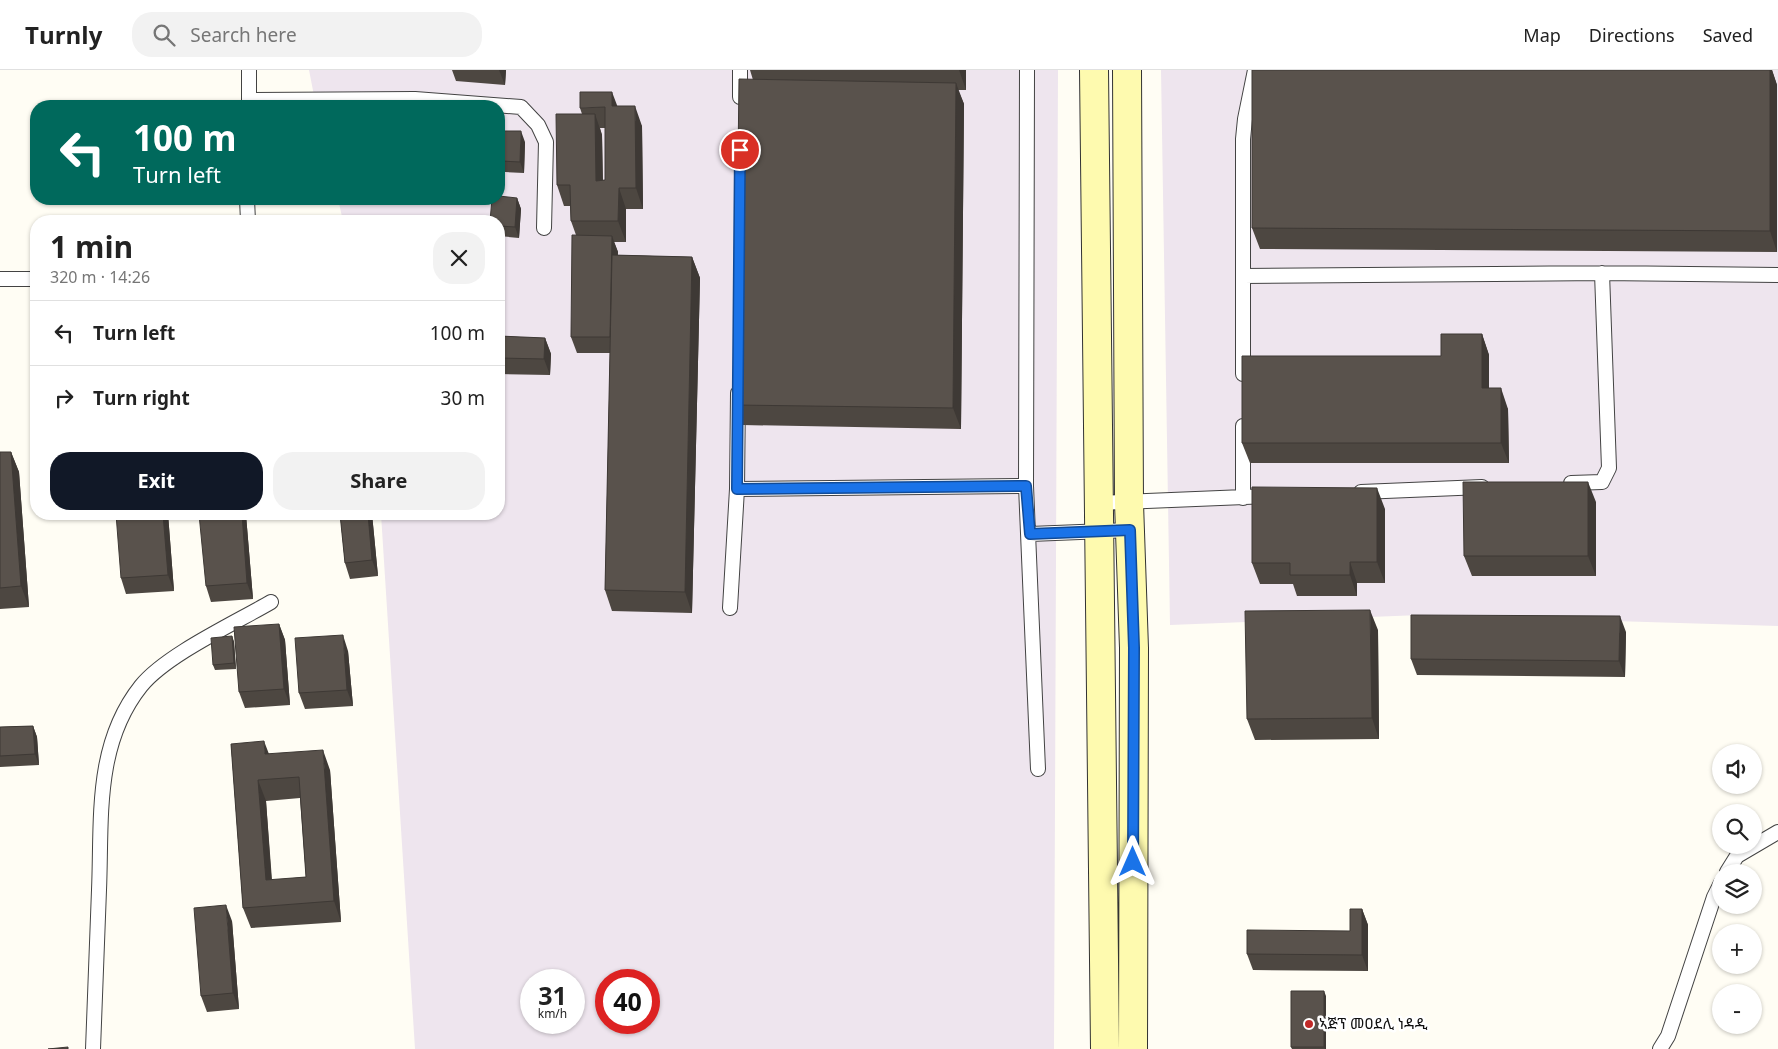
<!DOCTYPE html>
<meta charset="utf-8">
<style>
:root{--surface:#fff;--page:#f2f2f2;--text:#222;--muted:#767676;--line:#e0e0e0;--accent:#111827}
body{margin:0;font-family:Georgia,"Noto Sans Ethiopic",serif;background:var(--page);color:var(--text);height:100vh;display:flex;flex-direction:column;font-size:19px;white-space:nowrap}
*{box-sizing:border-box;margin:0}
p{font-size:16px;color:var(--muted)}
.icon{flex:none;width:28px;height:28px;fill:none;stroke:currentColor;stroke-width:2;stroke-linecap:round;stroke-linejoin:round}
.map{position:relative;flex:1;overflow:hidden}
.side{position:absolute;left:30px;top:145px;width:475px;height:305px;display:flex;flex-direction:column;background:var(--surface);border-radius:20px;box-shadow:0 1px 4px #0004}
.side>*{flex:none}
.top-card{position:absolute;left:30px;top:30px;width:475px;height:105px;border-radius:20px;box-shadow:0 1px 4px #0004;background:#00695c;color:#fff;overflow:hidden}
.tools{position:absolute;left:1712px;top:674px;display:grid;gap:10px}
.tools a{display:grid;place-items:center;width:50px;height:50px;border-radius:50%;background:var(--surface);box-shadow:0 1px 4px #0004;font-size:25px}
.speed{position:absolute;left:520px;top:899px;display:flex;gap:10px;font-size:25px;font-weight:700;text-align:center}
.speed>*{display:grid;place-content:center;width:65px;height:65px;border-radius:50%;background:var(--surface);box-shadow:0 1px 4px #0004;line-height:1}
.speed small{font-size:12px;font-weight:400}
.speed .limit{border:8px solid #d22;background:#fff;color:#111}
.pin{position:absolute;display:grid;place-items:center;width:42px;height:42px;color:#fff;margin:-21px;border:2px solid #fff;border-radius:50%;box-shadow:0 1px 5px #0007}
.me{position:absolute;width:55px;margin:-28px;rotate:0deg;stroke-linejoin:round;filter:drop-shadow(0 0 4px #0008)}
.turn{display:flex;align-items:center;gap:18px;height:105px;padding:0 20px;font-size:22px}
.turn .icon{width:65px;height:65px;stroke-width:2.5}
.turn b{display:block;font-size:35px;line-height:42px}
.round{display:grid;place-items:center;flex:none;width:52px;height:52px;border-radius:20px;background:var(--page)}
.head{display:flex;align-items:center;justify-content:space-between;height:85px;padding:0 20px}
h1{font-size:30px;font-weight:700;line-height:38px}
.action{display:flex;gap:10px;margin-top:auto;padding:10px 20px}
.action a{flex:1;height:58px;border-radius:20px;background:var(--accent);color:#fff;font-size:20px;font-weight:700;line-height:58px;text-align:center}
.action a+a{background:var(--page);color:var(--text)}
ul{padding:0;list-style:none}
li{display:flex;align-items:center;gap:15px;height:65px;padding:0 20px;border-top:1px solid var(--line)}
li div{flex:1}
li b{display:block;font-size:19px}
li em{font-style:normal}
header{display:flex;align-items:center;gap:30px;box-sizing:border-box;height:70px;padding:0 25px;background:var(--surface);border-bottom:1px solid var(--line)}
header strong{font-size:24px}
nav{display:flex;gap:28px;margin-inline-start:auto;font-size:18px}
.search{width:350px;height:45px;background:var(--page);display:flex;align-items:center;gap:12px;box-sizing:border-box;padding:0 18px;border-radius:20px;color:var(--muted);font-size:19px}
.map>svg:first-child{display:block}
</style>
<header>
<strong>Turnly</strong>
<div class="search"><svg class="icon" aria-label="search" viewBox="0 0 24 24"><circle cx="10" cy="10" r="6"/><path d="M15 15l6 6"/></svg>Search here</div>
<nav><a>Map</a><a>Directions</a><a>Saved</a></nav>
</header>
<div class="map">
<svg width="1778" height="979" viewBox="0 0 1778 979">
<rect width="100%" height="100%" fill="#fffdf4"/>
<path fill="#eee5ee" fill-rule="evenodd" d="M 309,0 L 1058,0 L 1054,979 L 415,979 L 381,444 L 499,444 L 499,151 L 343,151 L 338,129 L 499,129 L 499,36 L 316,36 ZM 531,910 L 574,910 L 574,952 L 531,952 ZM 606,910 L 649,910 L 649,952 L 606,952 Z
M 1161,0 L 1778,0 L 1778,556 L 1420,545 L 1170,555 Z"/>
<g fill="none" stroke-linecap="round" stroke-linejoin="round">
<defs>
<path id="lane" d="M 1027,0 L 1026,416 L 1038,699
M 740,27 L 740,0
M 249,30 L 415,29 L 521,37 L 538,55 L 546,72 L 544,158
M 249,36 L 249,0
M 247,129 L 248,151
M 1243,206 L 1602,203 L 1778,205
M 0,209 L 36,209
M 1243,304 L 1243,69 L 1245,49 L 1255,0
M 1571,413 L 1602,412 L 1609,398 L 1602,203
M 737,419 L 1026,416
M 1361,422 L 1482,417
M 1243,428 L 1243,356
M 1098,433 L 1269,426
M 1030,464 L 1130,460
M 730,538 L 737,419 L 738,323
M 1727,802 L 1737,786 L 1778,762
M 93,979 C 95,926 97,873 99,820 C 102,749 94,675 141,616 C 166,585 235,553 271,532
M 1660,979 L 1668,966 L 1714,827 L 1721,813"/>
<path id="secondary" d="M 1094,0 L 1105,979
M 1127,0 L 1129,433 L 1134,578 L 1133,979"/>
</defs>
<use href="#lane" stroke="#434343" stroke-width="16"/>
<use href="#secondary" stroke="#323232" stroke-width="30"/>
<use href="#lane" stroke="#fff" stroke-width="14"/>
<use href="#secondary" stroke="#fefaaf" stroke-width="28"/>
</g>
<path fill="#4d4741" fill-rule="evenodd" d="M 452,0 L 506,0 L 505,15 L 456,11 Z
M 750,0 L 966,0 L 966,20 L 958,20 L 964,34 L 961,359 L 743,355 L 735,335 L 753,10 Z
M 1252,0 L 1772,0 L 1777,15 L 1777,182 L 1260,179 L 1252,158 Z
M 617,36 L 642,56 L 643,139 L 626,139 L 626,172 L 614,172 L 618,182 L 617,185 L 692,187 L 700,208 L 692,543 L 612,541 L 605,520 L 610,283 L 577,283 L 571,267 L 576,165 L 571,151 L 570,136 L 564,136 L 557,115 L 582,44 L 580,38 ZM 600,58 L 605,58 L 605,110 L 603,110 L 602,65 Z
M 525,72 L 524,103 L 505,102 L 501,91 Z
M 517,128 L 521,139 L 519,168 L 499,166 L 499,151 Z
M 1482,264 L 1489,285 L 1489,318 L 1508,339 L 1509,393 L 1250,393 L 1242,373 L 1441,286 Z
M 499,266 L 545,268 L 551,284 L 550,305 L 499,304 Z
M 0,382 L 11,382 L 19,402 L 29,537 L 0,539 Z
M 1596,432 L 1596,506 L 1472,506 L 1464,486 Z
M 1385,439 L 1385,513 L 1357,513 L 1357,526 L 1297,526 L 1293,514 L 1260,514 L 1252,493 Z
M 168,444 L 174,521 L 126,524 L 121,508 Z
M 340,444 L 372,444 L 378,506 L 350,509 L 345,493 Z
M 246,445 L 253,529 L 211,532 L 206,516 Z
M 279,554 L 285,570 L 290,635 L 245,638 L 239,622 Z
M 1378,560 L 1379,669 L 1255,670 L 1247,649 Z
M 1626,562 L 1625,607 L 1417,605 L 1411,589 Z
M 232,566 L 234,572 L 236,599 L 215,600 L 213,595 Z
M 348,581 L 353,636 L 305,639 L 299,623 Z
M 33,656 L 37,667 L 39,695 L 0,697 L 0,657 Z
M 231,674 L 330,700 L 341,852 L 251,858 L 243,838 ZM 300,728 L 306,807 L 272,810 L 266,731 Z
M 1362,839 L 1368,855 L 1368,901 L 1253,900 L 1247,884 L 1350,861 Z
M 232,851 L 239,939 L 207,942 L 201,926 Z
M 1326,926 L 1326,979 L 1292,979 L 1291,977 Z"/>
<path fill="#3e3935" d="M 499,0 L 506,0 L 505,15 Z
M 959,0 L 966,0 L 966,20 Z
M 1770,0 L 1772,0 L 1777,15 L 1777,182 L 1770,161 Z
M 956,13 L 964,34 L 961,359 L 953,338 Z
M 612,22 L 620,43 L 612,36 Z
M 635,36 L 642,56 L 643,139 L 636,118 Z
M 595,44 L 602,65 L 603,131 L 596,111 Z
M 521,61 L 525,72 L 524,103 L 520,92 Z
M 619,118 L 626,139 L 626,172 L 618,151 Z
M 517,128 L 521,139 L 519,168 L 515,157 Z
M 612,166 L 618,182 L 616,283 L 610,267 Z
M 692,187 L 700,208 L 692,543 L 685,522 Z
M 1482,264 L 1489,285 L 1489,339 L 1482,318 Z
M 545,268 L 551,284 L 550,305 L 544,289 Z
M 1501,318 L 1508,339 L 1509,393 L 1501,373 Z
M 11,382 L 19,402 L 29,537 L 21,516 Z
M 1588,412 L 1596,432 L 1596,506 L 1588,486 Z
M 1377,418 L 1385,439 L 1385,513 L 1377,492 Z
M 163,444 L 168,444 L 174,521 L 168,505 Z
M 242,444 L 246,444 L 246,445 L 253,529 L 247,513 Z
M 368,444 L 372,444 L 378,506 L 372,490 Z
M 1350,492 L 1357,513 L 1357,526 L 1350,505 Z
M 1370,540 L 1378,560 L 1379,669 L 1372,648 Z
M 1620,546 L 1626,562 L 1625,607 L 1619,591 Z
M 279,554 L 285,570 L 290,635 L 284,619 Z
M 343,565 L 348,581 L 353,636 L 347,620 Z
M 232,566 L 234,572 L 236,599 L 234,593 Z
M 33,656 L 37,667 L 39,695 L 35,684 Z
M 264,671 L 272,692 L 265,684 Z
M 323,680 L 330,700 L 341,852 L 334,831 Z
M 258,710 L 266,731 L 273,831 L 266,810 Z
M 226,835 L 232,851 L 239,939 L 233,923 Z
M 1362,839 L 1368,855 L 1368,901 L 1362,885 Z
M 1324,921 L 1326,926 L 1326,979 L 1325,979 L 1324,977 Z"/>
<path fill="#59524c" stroke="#3e3935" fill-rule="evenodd" d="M 1252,0 L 1770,0 L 1770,161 L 1252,158 Z
M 739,9 L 956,13 L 953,338 L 735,335 Z
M 580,22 L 612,22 L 612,36 L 635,36 L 636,118 L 619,118 L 618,151 L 571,151 L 570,115 L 557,115 L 556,44 L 595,44 L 596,111 L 605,110 L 605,37 L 580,38 Z
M 501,61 L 521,61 L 520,92 L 501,91 Z
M 499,126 L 517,128 L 515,157 L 499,156 L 499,151 L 490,151 L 492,129 L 499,129 Z
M 572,165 L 612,166 L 610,267 L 571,267 Z
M 612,185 L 692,187 L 685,522 L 605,520 Z
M 1441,264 L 1482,264 L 1482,318 L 1501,318 L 1501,373 L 1242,373 L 1242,286 L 1441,286 Z
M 499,266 L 545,268 L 544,289 L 499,288 Z
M 0,382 L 11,382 L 21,516 L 0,518 Z
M 1463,412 L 1588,412 L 1588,486 L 1464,486 Z
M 1252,417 L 1377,418 L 1377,492 L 1350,492 L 1350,505 L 1290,505 L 1290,493 L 1252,493 Z
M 116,444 L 163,444 L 168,505 L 121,508 Z
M 199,444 L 242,444 L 247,513 L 206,516 Z
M 340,444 L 368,444 L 372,490 L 345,493 Z
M 1370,540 L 1372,648 L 1247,649 L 1245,541 Z
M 1411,545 L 1620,546 L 1619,591 L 1411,589 Z
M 279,554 L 284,619 L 239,622 L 234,557 Z
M 343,565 L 347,620 L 299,623 L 295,568 Z
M 232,566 L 234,593 L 213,595 L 211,568 Z
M 33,656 L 35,684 L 0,686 L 0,657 Z
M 264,671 L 265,684 L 323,680 L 334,831 L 243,838 L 231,674 ZM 299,707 L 306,807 L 266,810 L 258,710 Z
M 226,835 L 233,923 L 201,926 L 194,838 Z
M 1350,839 L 1362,839 L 1362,885 L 1247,884 L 1247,860 L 1350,861 Z
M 1291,921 L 1324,921 L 1324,977 L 1291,977 Z
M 68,977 L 68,979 L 48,979 Z"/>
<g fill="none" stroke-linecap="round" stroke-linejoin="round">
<defs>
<path id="route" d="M 740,80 L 737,419 L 1026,416 L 1030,464 L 1130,460 L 1134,578 L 1133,792"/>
</defs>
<use href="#route" stroke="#114b97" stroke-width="12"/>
<use href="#route" stroke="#1a73e8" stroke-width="9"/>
</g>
<circle fill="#c12927" stroke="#fff" stroke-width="2" cx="1309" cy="954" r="5"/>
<g text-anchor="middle" stroke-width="5" stroke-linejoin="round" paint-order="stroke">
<g font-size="15" fill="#101010" stroke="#fff" text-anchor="start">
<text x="1319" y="959">ኣጅፕ መዐደሊ ነዳዲ</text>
</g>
</g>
</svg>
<div class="tools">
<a><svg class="icon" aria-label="sound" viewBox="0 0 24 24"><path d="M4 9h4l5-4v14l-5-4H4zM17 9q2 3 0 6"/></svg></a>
<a><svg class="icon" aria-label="search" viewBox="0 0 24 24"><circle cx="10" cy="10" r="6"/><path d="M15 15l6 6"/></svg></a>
<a><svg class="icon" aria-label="layers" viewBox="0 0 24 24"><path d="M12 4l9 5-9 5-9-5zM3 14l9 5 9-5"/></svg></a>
<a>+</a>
<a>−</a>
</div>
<div class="speed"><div>31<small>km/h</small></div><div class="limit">40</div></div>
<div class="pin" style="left:740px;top:80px;background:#d93025"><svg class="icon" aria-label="arrive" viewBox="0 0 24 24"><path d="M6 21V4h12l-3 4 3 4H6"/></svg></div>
<svg class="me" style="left:1133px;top:792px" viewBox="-20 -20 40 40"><path d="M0-17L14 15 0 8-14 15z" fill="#1a73e8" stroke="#fff" stroke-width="4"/></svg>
<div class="top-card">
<div class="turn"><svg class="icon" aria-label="left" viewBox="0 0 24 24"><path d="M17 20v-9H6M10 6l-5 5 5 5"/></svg><div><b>100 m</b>Turn left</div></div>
</div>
<section class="side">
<div class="head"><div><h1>1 min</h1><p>320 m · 14:26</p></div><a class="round"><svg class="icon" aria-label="close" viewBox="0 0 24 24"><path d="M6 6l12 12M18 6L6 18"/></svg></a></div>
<ul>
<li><svg class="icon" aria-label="left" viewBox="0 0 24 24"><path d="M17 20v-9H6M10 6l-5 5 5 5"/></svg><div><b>Turn left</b></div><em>100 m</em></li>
<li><svg class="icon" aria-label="right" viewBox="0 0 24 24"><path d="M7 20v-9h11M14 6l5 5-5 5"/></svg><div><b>Turn right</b></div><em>30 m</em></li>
</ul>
<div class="action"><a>Exit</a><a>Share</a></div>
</section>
</div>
